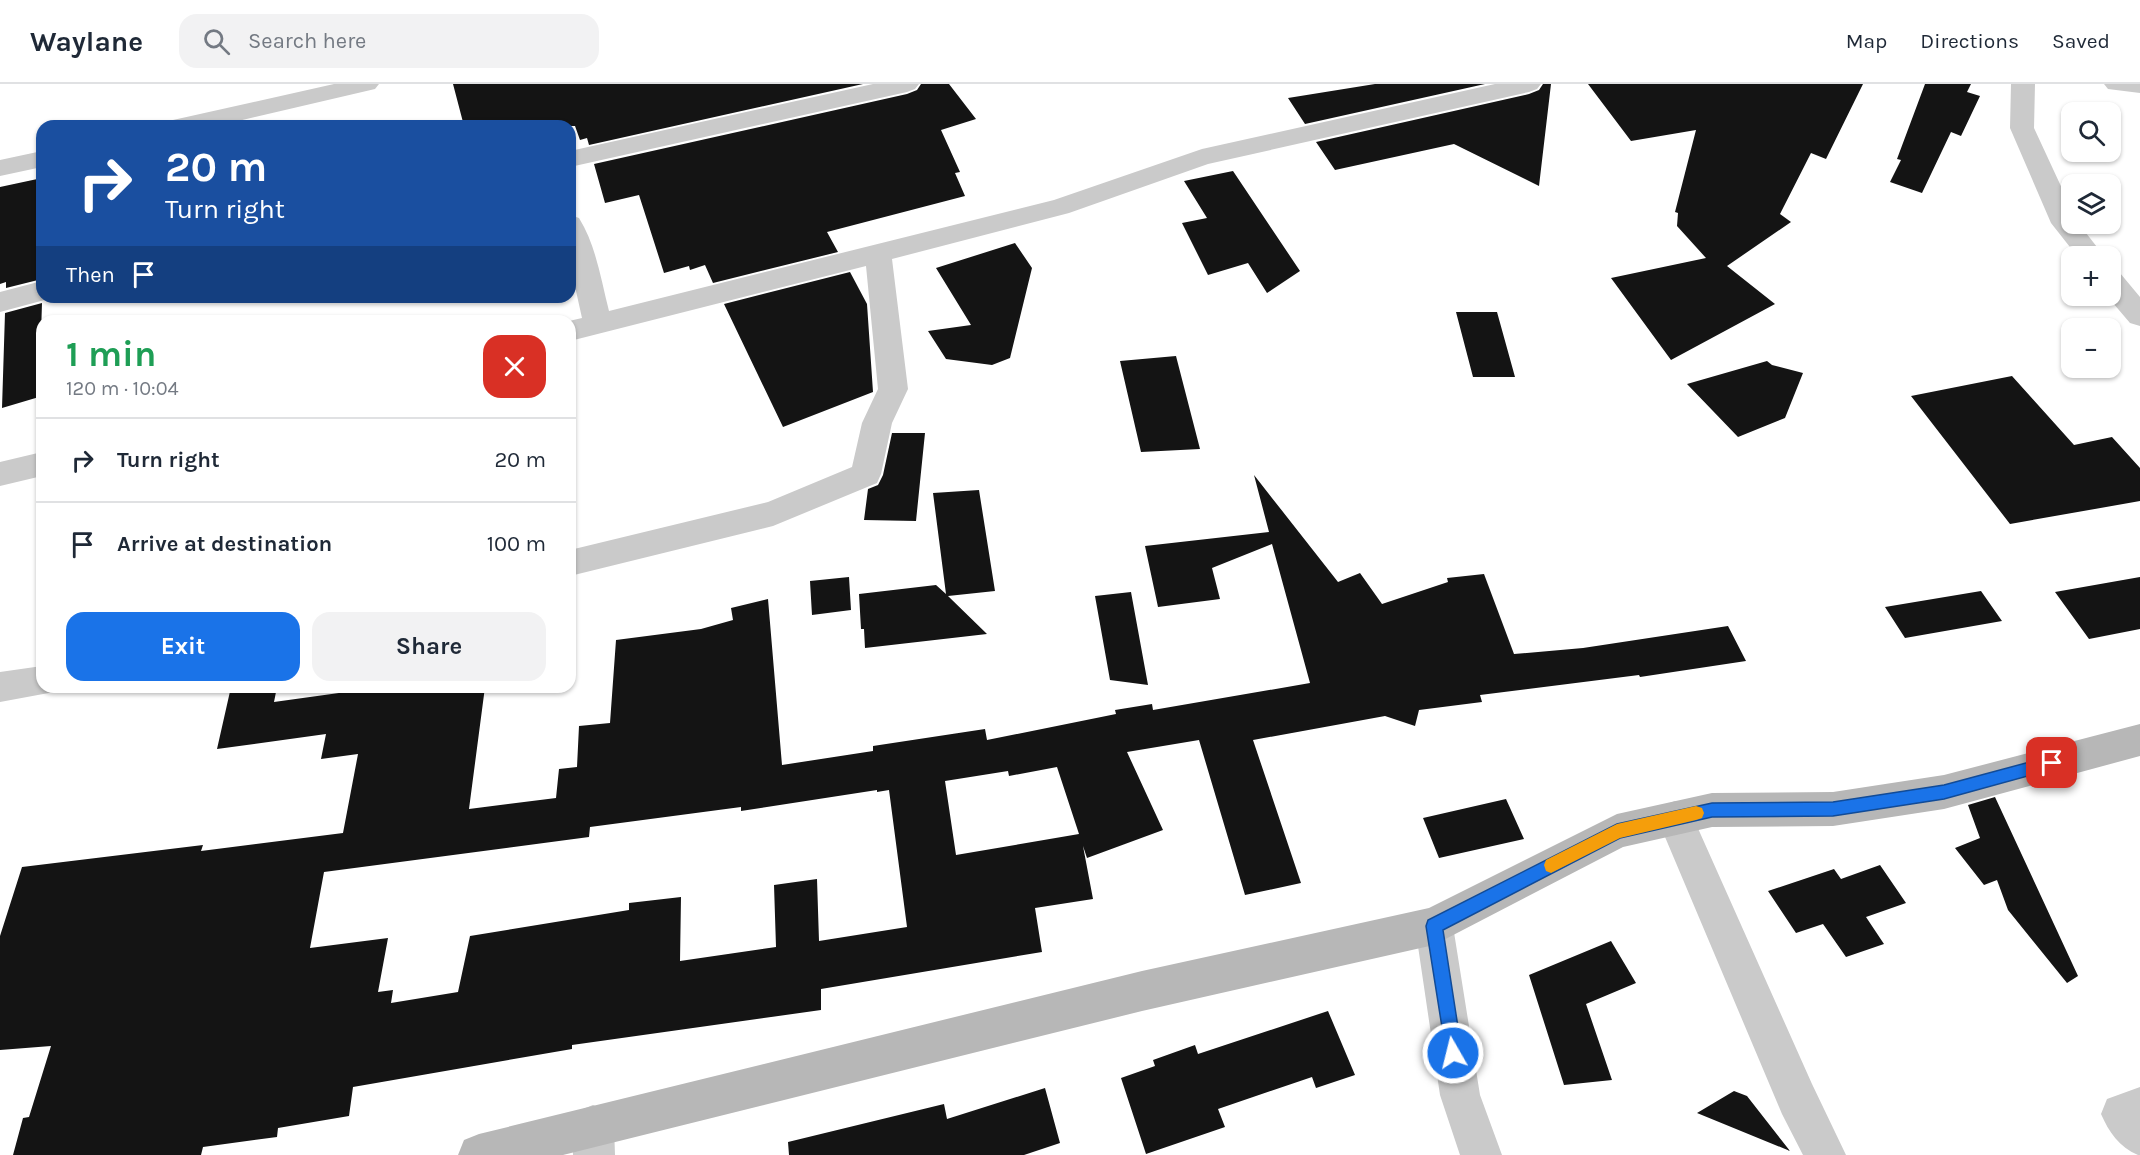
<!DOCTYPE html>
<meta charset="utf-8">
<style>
:root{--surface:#fff;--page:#f2f2f3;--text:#1f2937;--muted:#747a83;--line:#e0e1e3;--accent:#1a73e8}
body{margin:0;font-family:Karla,sans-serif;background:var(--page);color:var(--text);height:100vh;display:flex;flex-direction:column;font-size:22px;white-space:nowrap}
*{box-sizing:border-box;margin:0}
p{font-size:20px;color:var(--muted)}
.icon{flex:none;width:33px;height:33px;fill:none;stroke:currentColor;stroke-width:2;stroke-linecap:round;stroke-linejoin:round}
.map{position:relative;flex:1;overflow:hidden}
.side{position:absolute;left:36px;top:231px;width:540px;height:378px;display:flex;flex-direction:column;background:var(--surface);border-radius:18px;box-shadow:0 2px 4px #0004}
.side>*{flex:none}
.hud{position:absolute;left:36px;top:36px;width:540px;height:183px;border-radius:18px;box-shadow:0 2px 4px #0004;background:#1a4fa0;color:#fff;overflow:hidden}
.controls{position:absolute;left:2061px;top:18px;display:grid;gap:12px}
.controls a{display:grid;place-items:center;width:60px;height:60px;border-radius:12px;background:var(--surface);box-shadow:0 2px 4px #0004;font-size:30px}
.pin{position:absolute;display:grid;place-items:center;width:51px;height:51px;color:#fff;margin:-26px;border-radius:12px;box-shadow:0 3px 9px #0006}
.me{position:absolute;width:66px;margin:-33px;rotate:352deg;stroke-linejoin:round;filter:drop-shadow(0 0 4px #0008)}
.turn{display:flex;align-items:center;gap:21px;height:126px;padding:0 30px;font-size:27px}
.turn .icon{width:78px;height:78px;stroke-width:2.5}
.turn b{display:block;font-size:42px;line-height:51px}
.then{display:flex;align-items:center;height:57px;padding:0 30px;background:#0003;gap:12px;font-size:22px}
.round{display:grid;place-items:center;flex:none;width:63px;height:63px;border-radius:18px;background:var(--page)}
.head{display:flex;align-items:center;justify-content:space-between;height:102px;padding:0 30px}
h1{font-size:36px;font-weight:700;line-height:45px;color:#1e9e55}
.button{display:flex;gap:12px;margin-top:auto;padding:12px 30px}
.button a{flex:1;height:69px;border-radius:18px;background:var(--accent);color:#fff;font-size:24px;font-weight:700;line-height:69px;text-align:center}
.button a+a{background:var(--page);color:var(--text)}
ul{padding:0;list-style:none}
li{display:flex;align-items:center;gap:18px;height:84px;padding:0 30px;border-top:2px solid var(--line)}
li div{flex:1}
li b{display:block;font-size:22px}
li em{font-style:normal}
header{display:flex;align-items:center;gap:36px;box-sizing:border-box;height:84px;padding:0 30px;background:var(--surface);border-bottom:2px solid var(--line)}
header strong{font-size:28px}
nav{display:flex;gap:33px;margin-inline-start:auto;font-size:21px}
.search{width:420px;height:54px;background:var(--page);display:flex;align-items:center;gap:15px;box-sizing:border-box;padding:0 21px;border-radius:18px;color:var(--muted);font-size:22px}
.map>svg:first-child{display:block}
</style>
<header>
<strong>Waylane</strong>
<div class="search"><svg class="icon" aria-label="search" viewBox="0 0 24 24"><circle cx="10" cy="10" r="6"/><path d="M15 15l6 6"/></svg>Search here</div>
<nav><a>Map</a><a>Directions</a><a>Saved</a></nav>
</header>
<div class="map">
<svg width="2140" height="1071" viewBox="0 0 2140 1071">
<rect width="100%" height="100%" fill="#fff"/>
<path fill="#141414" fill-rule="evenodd" d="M 453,0 L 863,0 L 589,61 L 587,54 L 580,56 L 575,42 L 464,42 Z
M 921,0 L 949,0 L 976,35 L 941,46 L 960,88 L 955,89 L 965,112 L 827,148 L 838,168 L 713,199 L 705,181 L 690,186 L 689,182 L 664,189 L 639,111 L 605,119 L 594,80 L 907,10 L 917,6 Z
M 1375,0 L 1485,0 L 1305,40 L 1288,14 Z
M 1543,0 L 1551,0 L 1539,102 L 1454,60 L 1335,86 L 1316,58 L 1529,10 L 1539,6 Z
M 1588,0 L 1863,0 L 1826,75 L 1811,69 L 1780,130 L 1791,138 L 1727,182 L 1775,220 L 1671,276 L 1611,194 L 1706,174 L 1677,142 L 1678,129 L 1675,128 L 1696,46 L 1631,57 Z
M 1925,0 L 1971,0 L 1967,8 L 1980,12 L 1961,52 L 1951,48 L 1922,109 L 1890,98 L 1901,76 L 1897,75 Z
M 1233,87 L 1300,187 L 1267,209 L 1248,179 L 1208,191 L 1182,139 L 1207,134 L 1184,97 Z
M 42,94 L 42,195 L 6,204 L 6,198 L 0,200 L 0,103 Z
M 1015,159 L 1032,184 L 1010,274 L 992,281 L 946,275 L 928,247 L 971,241 L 936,184 Z
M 850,188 L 867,220 L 873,308 L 783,343 L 724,220 Z
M 42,219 L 39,313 L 2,324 L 5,229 Z
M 1456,228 L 1497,228 L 1515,293 L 1473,293 Z
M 1176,272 L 1200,365 L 1141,368 L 1120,277 Z
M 1767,277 L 1772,281 L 1803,289 L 1785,334 L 1738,353 L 1687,300 Z
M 2012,292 L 2074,361 L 2112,353 L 2140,384 L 2140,417 L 2010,440 L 1911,312 Z
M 892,349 L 925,349 L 916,437 L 864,436 L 868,405 L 878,401 L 883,391 Z
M 1254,391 L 1338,498 L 1360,489 L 1382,520 L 1448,498 L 1447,494 L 1484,490 L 1514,570 L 1583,564 L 1728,542 L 1746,577 L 1640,593 L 1639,591 L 1480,611 L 1482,618 L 1419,626 L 1415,642 L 1385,632 L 1253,656 L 1301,799 L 1245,811 L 1199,656 L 1127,668 L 1163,746 L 1087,774 L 1083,762 L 1093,815 L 1035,824 L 1042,868 L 821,905 L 821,926 L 572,961 L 572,965 L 353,1003 L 349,1032 L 278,1044 L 277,1053 L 203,1063 L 201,1071 L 13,1071 L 23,1034 L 29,1033 L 51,962 L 0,966 L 0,852 L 22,783 L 203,761 L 201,767 L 343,749 L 358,670 L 321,675 L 326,650 L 217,665 L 231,603 L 277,603 L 274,618 L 346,608 L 347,603 L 485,603 L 469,725 L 556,714 L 559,685 L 577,683 L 579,642 L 610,639 L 616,556 L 701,545 L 733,536 L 731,524 L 768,515 L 782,681 L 873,667 L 873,662 L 985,645 L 987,656 L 1116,630 L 1115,626 L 1152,620 L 1153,626 L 1310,599 L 1272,460 L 1212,484 L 1220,515 L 1158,523 L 1145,462 L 1269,448 ZM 1057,683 L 1079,750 L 956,771 L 945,697 L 1008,687 L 1009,692 ZM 877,706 L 877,708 L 889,706 L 907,843 L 819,857 L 817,795 L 774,801 L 776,863 L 680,877 L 681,813 L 629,819 L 629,826 L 470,852 L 458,908 L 391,919 L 393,906 L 378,908 L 388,854 L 310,864 L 324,788 L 589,753 L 590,743 L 741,723 L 741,727 Z
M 979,406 L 995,507 L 948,512 L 987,550 L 865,564 L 864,545 L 861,545 L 859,510 L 936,501 L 946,510 L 933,409 Z
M 849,493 L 851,526 L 812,531 L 810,497 Z
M 2140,493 L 2140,545 L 2089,555 L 2055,508 Z
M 1981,507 L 2002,537 L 1905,554 L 1885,523 Z
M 1131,508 L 1148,601 L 1110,596 L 1095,512 Z
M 1995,713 L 2078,892 L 2067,899 L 2008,826 L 1997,796 L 1984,801 L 1955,764 L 1980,754 L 1968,721 Z
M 1506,715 L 1524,755 L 1439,774 L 1423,734 Z
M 1880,781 L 1906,819 L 1866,833 L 1884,860 L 1846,873 L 1823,840 L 1796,849 L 1768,807 L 1834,785 L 1841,795 Z
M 1611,857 L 1636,899 L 1586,920 L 1612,996 L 1564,1001 L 1529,891 Z
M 1328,927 L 1355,991 L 1316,1004 L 1312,993 L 1218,1025 L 1225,1043 L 1146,1070 L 1121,994 L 1155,982 L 1153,976 L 1195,961 L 1198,970 Z
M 1045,1004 L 1060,1059 L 1024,1071 L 789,1071 L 788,1058 L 944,1020 L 947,1035 Z
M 1734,1007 L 1747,1012 L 1790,1067 L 1697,1029 Z"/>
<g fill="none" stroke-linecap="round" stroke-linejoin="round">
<path fill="#cacaca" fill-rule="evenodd" d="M 334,0 L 379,0 L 375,5 L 217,42 L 170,42 L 173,36 L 182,34 Z
M 873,0 L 919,0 L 915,5 L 907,8 L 570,83 L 570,67 Z
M 1495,0 L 1541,0 L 1537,5 L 1529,8 L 1208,80 L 1069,129 L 892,175 L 908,305 L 892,339 L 881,390 L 877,399 L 773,442 L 570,492 L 570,466 L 768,418 L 852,383 L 862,339 L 878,305 L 866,182 L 570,257 L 569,237 L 582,234 L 570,180 L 570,131 L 579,134 C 596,161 601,196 609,227 L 1054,116 L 1202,65 Z
M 2011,0 L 2035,0 L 2034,44 L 2072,126 L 2072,140 L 2079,140 L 2104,172 L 2077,172 L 2051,139 L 2010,44 Z
M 2104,0 L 2140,0 L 2140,9 L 2108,5 Z
M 42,67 L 42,83 L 0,92 L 0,76 Z
M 2110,186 L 2120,189 L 2140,213 L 2140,242 L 2130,239 L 2107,212 L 2110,212 Z
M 42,197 L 42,213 L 52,214 L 0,228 L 0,208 Z
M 42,368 L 42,392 L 0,402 L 0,378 Z
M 42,582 L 42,603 L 56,603 L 54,608 L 0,618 L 0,588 Z
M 1675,717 L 1688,722 L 1812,1000 L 1846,1071 L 1803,1071 L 1782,1030 L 1657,734 L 1662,722 Z
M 1434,823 L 1447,829 L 1453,842 L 1480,1011 L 1502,1071 L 1460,1071 L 1440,1011 L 1415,842 L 1421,829 Z
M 2140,1003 L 2140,1071 L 2138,1071 C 2119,1063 2109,1048 2101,1030 L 2107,1015 Z
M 593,1021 L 608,1027 L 614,1042 L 615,1071 L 573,1071 L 572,1042 L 578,1027 Z"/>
<path fill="#b7b7b7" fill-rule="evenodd" d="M 2140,640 L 2140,672 L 1944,725 L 1833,742 L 1712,743 L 1623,763 L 1434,861 L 1142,927 L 563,1071 L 458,1071 L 464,1056 L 479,1050 L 1142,887 L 1429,824 L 1617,730 L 1712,709 L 1833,708 L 1944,691 Z"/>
</g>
<path fill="#1a73e8" stroke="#114b97" stroke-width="1.5" d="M 2052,672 L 2057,674 L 2060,679 L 2057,684 L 1944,715 L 1833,732 L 1712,733 L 1620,754 L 1443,846 L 1462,969 L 1459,975 L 1453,977 L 1447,975 L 1426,842 L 1428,836 L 1617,740 L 1712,719 L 1833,718 L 1944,701 Z"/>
<path fill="#f59e0b" d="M 1696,722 L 1702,724 L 1704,729 L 1702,734 L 1696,736 L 1620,754 L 1551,789 L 1546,787 L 1544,781 L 1546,776 L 1617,740 Z"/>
</svg>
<div class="controls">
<a><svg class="icon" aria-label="search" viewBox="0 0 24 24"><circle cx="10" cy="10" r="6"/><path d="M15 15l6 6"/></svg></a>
<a><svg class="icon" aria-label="layers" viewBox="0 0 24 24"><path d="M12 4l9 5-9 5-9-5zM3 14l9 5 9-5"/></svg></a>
<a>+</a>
<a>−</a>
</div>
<div class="pin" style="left:2052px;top:679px;background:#d93025"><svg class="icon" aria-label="arrive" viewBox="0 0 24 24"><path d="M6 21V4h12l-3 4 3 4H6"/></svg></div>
<svg class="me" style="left:1453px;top:969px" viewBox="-20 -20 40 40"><circle r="17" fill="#1a73e8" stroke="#fff" stroke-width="3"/><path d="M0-11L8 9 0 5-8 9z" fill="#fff"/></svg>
<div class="hud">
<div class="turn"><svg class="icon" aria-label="right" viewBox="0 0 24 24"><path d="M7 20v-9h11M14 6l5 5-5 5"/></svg><div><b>20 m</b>Turn right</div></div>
<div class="then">Then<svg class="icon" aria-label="arrive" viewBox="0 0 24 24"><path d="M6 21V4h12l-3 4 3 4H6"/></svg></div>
</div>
<section class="side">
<div class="head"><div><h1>1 min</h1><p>120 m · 10:04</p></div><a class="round" style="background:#d93025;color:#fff"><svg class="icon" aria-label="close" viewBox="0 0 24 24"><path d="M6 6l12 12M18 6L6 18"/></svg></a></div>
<ul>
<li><svg class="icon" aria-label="right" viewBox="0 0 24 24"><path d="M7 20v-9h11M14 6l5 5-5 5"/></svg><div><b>Turn right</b></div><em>20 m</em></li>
<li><svg class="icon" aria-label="arrive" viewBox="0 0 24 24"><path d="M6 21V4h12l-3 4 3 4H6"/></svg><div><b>Arrive at destination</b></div><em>100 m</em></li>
</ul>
<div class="button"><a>Exit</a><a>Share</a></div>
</section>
</div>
